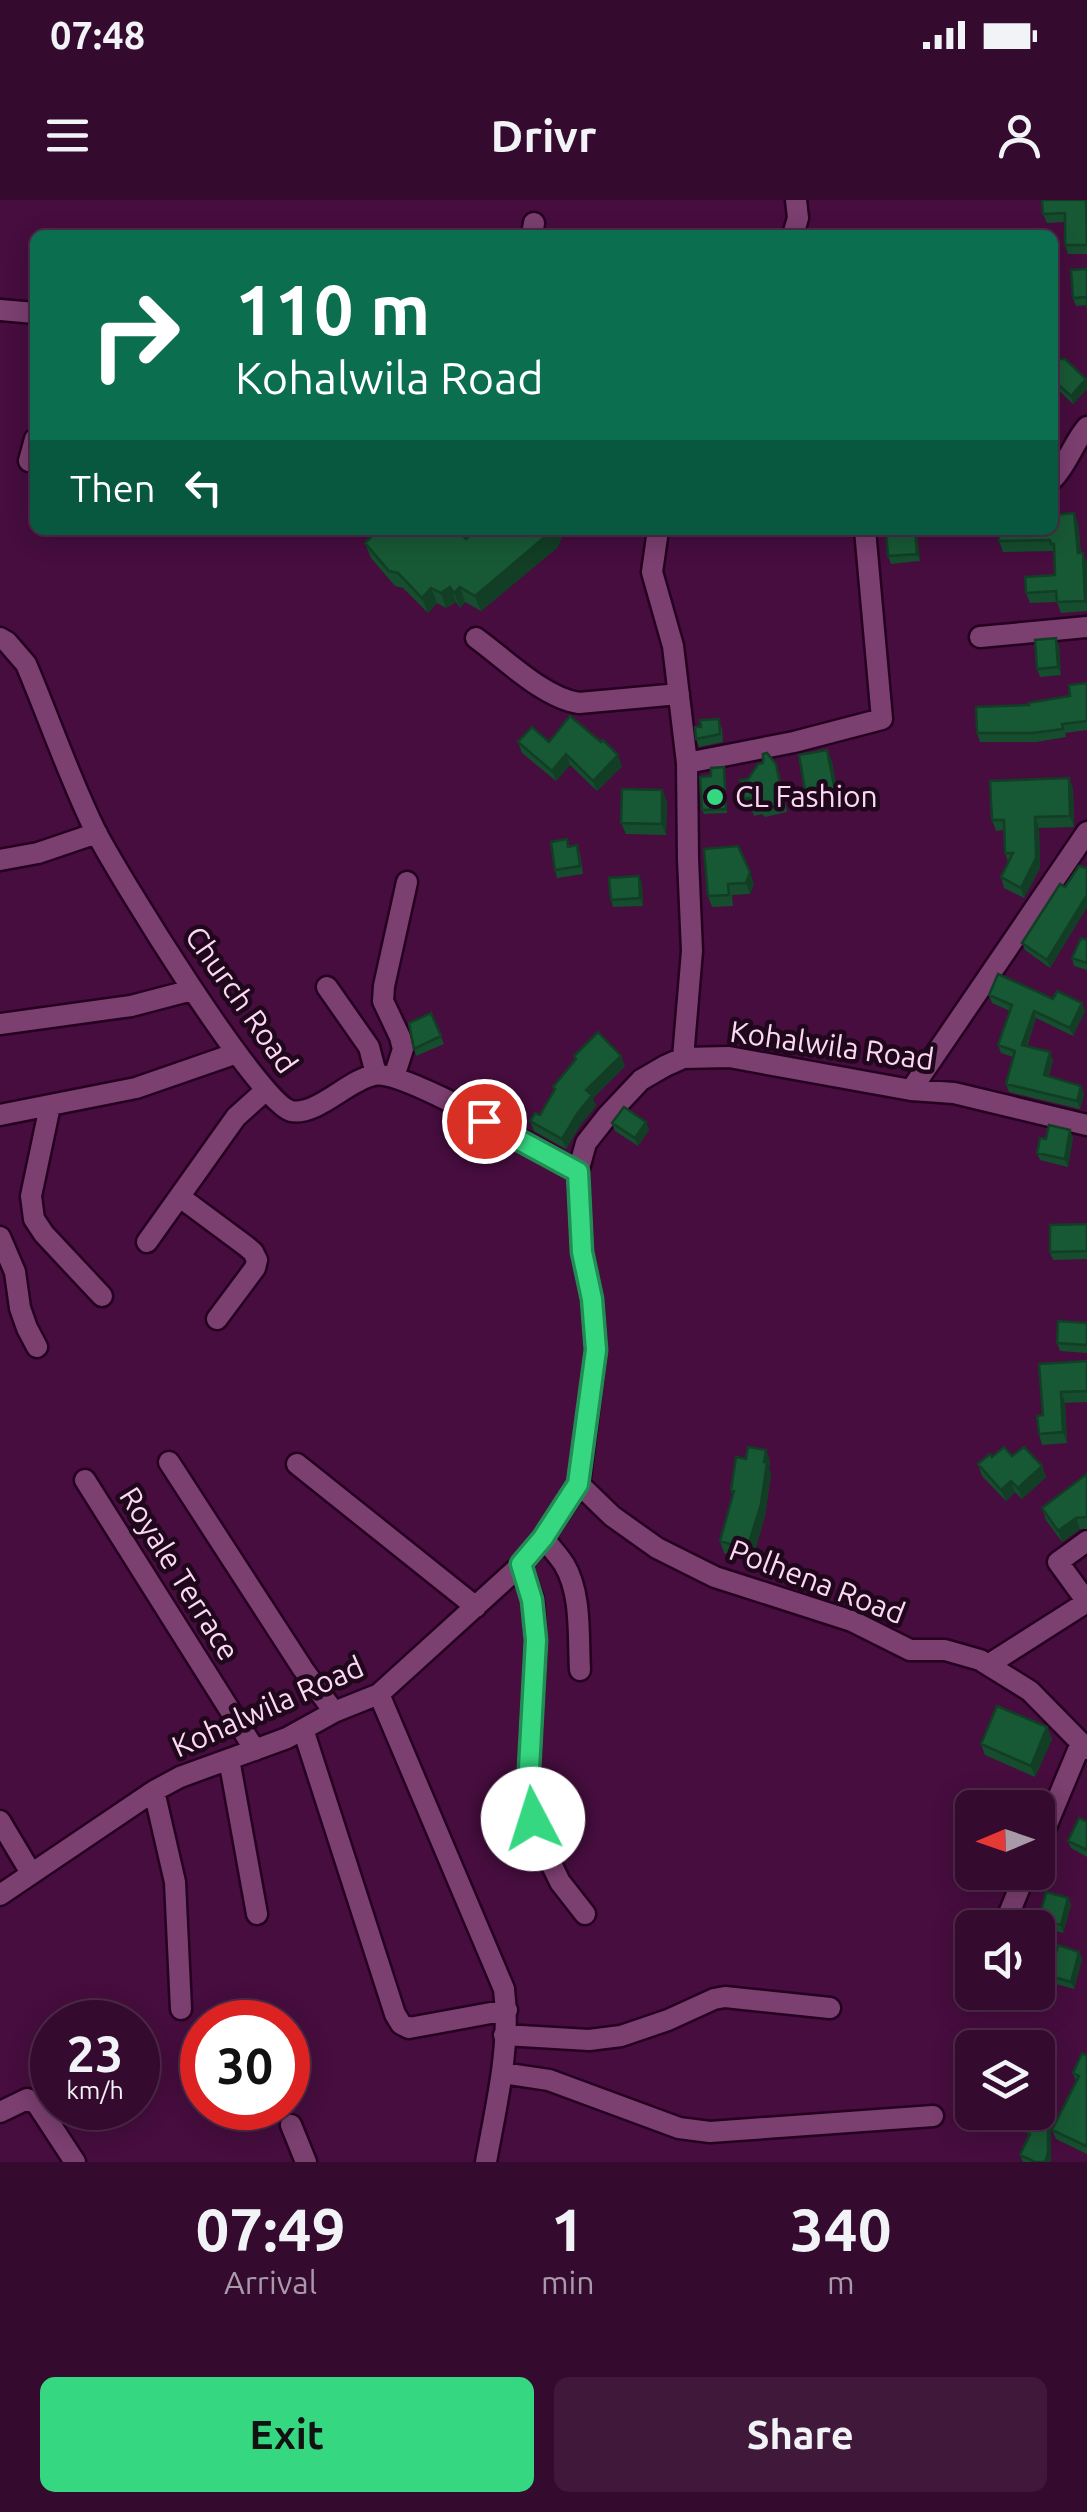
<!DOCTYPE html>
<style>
:root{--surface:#340a2e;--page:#3f183a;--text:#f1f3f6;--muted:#a99aaa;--line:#4e2b4a;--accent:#35d881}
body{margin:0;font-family:Ubuntu,sans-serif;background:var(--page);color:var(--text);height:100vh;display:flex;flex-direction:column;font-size:38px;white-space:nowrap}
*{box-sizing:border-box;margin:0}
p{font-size:32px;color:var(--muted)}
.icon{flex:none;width:55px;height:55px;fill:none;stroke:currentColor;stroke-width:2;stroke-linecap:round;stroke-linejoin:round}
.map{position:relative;height:1962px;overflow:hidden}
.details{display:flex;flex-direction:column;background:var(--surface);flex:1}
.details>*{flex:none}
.banner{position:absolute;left:30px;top:30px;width:1028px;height:305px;border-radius:15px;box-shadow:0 5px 25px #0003,0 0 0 2px var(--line);background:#0b6e4f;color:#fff;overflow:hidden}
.needle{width:65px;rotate:268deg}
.controls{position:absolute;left:955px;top:1590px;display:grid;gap:20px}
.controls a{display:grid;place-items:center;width:100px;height:100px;border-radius:15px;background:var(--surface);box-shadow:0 5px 25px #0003,0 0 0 2px var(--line);font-size:50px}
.speed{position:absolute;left:30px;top:1800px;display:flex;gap:20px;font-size:50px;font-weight:700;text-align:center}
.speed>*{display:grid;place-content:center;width:130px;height:130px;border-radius:50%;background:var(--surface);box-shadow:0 5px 25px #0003,0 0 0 2px var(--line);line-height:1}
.speed small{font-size:25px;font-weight:400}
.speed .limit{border:15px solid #d22;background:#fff;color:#111}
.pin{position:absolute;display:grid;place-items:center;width:85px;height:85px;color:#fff;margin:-42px;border:5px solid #fff;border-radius:50%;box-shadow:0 2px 10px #0007}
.me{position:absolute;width:110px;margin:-55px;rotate:355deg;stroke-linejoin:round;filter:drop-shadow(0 0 8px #0008)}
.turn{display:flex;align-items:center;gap:35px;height:210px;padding:0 40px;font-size:45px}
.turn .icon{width:130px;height:130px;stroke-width:2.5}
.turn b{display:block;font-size:70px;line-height:85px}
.then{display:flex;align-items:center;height:95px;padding:0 40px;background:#0003;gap:20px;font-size:38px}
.eta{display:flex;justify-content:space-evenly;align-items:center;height:170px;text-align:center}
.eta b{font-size:60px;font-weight:700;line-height:70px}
.cta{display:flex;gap:20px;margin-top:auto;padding:20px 40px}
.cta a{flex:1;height:115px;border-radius:15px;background:var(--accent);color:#111;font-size:40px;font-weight:700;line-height:115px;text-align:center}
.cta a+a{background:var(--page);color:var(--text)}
.status{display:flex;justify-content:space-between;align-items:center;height:70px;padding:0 50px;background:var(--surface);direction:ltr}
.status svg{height:28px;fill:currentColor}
header{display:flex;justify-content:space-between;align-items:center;height:130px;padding:0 40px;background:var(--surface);font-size:45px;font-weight:700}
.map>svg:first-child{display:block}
</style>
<div class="status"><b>07:48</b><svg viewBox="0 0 49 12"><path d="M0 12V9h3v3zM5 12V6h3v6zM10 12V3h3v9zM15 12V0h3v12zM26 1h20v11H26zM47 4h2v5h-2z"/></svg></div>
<header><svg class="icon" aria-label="menu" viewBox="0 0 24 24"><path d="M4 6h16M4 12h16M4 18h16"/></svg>Drivr<svg class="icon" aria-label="person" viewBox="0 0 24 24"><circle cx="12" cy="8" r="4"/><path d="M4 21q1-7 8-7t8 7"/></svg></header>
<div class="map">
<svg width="1087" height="1962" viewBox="0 0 1087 1962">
<rect width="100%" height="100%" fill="#460d3e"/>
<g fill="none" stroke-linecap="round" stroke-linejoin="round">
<defs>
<path id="minor" d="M 532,35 L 534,23
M 793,35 L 798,18 L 796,0
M 0,110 L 35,113
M 29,261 L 35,239
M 1052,280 C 1068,264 1073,243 1087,227
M 658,330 L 652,372 L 673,446 L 687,563 L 688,659 L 692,751 L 683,858
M 980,437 L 1087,427
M 0,438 L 7,442 L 26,464 C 49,518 70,580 96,632 C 117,673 258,903 291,911 C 317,916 348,880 374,875 C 404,869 544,953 578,972
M 476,438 C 505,459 544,498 579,503 L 679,494
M 687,563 L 794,542 L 882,519 L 865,330
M 0,660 L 38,653 L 97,633
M 327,787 L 369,847 L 376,874
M 0,824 L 131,806 L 192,790
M 394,877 L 403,849 L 400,837 L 383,801 L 384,786 L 407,682
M 911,890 L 1087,632
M 50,906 L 31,996 L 34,1019 L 44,1034 L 102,1096
M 0,915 L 136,888 L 237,853
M 180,997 L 246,1046 L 253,1052 L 257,1060 L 255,1068 L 217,1119
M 0,1037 L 15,1072 L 20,1108 L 27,1128 L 37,1147
M 147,1042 L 236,917 L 266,890
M 169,1262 L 303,1469 L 334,1512
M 297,1264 L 476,1407
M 85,1280 L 255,1550
M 579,1284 L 612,1316 L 657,1348 L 715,1377 L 852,1421 L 910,1450 L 945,1450 L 980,1460 L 1030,1491 L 1087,1549
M 543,1338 C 550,1346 558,1355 564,1364 C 582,1394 578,1436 580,1470
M 1087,1341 L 1058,1362 L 1087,1402
M 521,1365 L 533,1400 L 536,1440 L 528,1587 L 533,1619 L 542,1645 L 560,1682 L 585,1714
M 988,1465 L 1087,1402
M 379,1494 L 504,1789 C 511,1846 496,1906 486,1962
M 303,1529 L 395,1814 L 401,1824 L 409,1828 L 507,1810
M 229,1559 L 257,1714
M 154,1591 L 175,1682 L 181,1809
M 0,1621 L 31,1673
M 1038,1646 L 1081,1543
M 0,1695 L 154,1591 L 180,1577 L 287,1538 L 334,1512 L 379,1494 L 521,1365 L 543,1338 L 579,1284 L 596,1150 L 592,1099 L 582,1052 L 578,972 L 586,943 L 608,915 L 641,880 L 665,866 L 683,858 L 729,857 L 911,890 L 954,893 L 1087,925
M 1003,1728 L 1026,1672
M 504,1835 L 589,1840 L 621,1836 L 668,1820 L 714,1799 L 725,1797 L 830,1808
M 502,1873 L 549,1880 L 679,1928 L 710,1932 L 933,1916
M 0,1912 L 27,1899 L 37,1904 L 75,1962
M 291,1925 L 306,1962"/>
</defs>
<use href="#minor" stroke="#260021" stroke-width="25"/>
<use href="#minor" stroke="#7b3f70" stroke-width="20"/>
</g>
<path fill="#154d2e" d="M 1087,0 L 1087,54 L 1068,54 L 1065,45 L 1065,22 L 1047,23 L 1043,14 Z
M 1087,69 L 1087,105 L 1076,106 L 1073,98 Z
M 1052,166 L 1086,179 L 1087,189 L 1073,204 L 1052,184 Z
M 1078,323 L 1081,353 L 1087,363 L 1087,411 L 1061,413 L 1057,402 L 1030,403 L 1026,393 L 1055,375 L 1053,351 L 1003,352 L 999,341 Z
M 886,330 L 916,330 L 920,361 L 891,364 L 888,356 Z
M 466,339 L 558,347 L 481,411 L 465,402 L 460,408 L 456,402 L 446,408 L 437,403 L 428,413 L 403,388 L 395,386 L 371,358 L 365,343 Z
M 1059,446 L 1061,475 L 1040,477 L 1037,469 Z
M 1087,483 L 1087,530 L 1065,533 L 1066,537 L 1036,542 L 980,542 L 977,533 L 1029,505 L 1070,496 Z
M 722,527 L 723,542 L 699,547 L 696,539 Z
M 518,542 L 549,542 L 622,566 L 597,591 L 570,565 L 556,581 L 522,553 Z
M 832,561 L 839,602 L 810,607 L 806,596 Z
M 725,571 L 727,613 L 704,614 L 702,610 L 711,576 Z
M 779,572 L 787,612 L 765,617 L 762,614 L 754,616 L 751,606 L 748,607 L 745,599 Z
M 1073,588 L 1074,627 L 1039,628 L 1040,668 L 1024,698 L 1004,688 L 1001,677 L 1008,662 L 1005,653 L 1004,630 L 996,631 L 992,620 Z
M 662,590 L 667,602 L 666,635 L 626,634 L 621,623 Z
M 567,639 L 569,647 L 580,653 L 583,674 L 557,678 L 555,670 Z
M 704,649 L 754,683 L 750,694 L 732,695 L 733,706 L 712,707 L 708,696 Z
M 1087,668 L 1087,707 L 1050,768 L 1025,750 L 1022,743 L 1065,687 Z
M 639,676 L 642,684 L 643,706 L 613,707 L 611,700 Z
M 1087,740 L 1087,770 L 1074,766 L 1072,758 Z
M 989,795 L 1053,799 L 1085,811 L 1073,836 L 1036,818 L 1027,847 L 1053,860 L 1049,876 L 1081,886 L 1084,894 L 1080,909 L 1009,892 L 1006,884 L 1013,857 L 1001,853 L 998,845 L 1010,811 L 992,803 Z
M 431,813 L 444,844 L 416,856 L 414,849 Z
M 574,856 L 625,866 L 593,898 L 596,906 L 581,924 L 566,949 L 534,931 L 530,921 L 540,915 L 555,890 L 553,887 L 575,860 Z
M 646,922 L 649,930 L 638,946 L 615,931 L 612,923 Z
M 1070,930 L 1073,938 L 1068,967 L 1040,960 L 1037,953 L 1046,939 Z
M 1087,1024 L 1087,1059 L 1053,1060 L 1050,1052 Z
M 1087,1123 L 1087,1153 L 1060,1151 L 1057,1143 Z
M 1087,1161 L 1087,1202 L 1065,1203 L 1067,1243 L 1042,1245 L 1039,1234 L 1043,1215 Z
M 766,1250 L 770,1262 L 769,1268 L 771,1274 L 765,1316 L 752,1361 L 724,1353 L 720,1341 L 733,1297 L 731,1290 Z
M 1012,1256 L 1042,1266 L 1046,1277 L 1022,1299 L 1015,1292 L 1006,1301 L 982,1276 L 978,1264 L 992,1257 Z
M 1087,1274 L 1087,1329 L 1080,1329 L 1062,1342 L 1046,1320 L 1042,1308 Z
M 1047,1527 L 1052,1539 L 1035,1577 L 985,1555 L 981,1544 Z
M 1087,1622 L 1087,1657 L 1071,1648 L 1068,1641 Z
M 1068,1698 L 1071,1705 L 1063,1733 L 1042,1727 L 1039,1719 Z
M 1079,1752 L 1082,1759 L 1074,1789 L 1052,1783 L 1050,1776 Z
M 1087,1856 L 1087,1954 L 1056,1939 L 1052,1930 L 1076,1881 L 1073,1873 Z
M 1038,1879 L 1050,1886 L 1051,1960 L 1051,1962 L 1023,1962 L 1020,1955 L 1029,1937 L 1027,1932 L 1039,1908 L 1038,1908 Z"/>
<path fill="#113e25" d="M 1086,179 L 1087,189 L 1073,204 L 1071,196 Z
M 1074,313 L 1078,323 L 1082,364 L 1078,353 Z
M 553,330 L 565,330 L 558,347 L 481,411 L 475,396 Z
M 915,330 L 917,332 L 920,361 L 917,354 Z
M 1083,353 L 1087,363 L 1087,405 L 1085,401 Z
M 450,387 L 456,402 L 446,408 L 441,393 Z
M 460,387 L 465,402 L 460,408 L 454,393 Z
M 431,388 L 437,403 L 428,413 L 422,398 Z
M 1056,438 L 1059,446 L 1061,475 L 1058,467 Z
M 827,550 L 832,561 L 839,602 L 835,590 Z
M 566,554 L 570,565 L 556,581 L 552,571 Z
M 618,555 L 622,566 L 597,591 L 593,581 Z
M 1069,578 L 1073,588 L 1074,627 L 1070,616 Z
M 662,590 L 667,602 L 666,635 L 662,624 Z
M 1035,617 L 1039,628 L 1040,668 L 1024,698 L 1021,688 Z
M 750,672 L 754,683 L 750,694 L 746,683 Z
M 639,676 L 642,684 L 643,706 L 640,698 Z
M 1087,695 L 1087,707 L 1050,768 L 1047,760 Z
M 1082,803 L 1085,811 L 1073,836 L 1070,828 Z
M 1034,811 L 1036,818 L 1024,853 L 1022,845 Z
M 1050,852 L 1053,860 L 1047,882 L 1044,875 Z
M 621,856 L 625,866 L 593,898 L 596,906 L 581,924 L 566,949 L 562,939 L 586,890 Z
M 1081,886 L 1084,894 L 1080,909 L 1077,901 Z
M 646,922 L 649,930 L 638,946 L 635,938 Z
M 1070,930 L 1073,938 L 1068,967 L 1065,959 Z
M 1061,1192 L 1065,1203 L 1067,1243 L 1063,1232 Z
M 766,1250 L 770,1262 L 769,1268 L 771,1274 L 765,1316 L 752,1361 L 747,1349 Z
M 1042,1266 L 1046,1277 L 1022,1299 L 1018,1288 Z
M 1011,1281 L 1015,1292 L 1006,1301 L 1001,1290 Z
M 1076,1318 L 1080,1329 L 1062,1342 L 1058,1331 Z
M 1047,1527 L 1052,1539 L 1035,1577 L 1031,1566 Z
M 1068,1698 L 1071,1705 L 1063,1733 L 1061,1725 Z
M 1079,1752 L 1082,1759 L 1074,1789 L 1071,1782 Z
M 1048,1879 L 1050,1886 L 1051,1962 L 1045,1962 Z"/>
<path fill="#185935" stroke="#113e25" stroke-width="2.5" d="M 1042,0 L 1086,0 L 1087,45 L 1065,45 L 1065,13 L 1043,14 Z
M 1087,69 L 1087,108 L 1087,97 L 1073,98 L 1071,70 Z
M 1060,159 L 1065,159 L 1086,179 L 1071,196 L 1052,179 L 1052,166 Z
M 1074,313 L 1078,353 L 1083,353 L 1085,401 L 1057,402 L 1056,391 L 1026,393 L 1025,377 L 1055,375 L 1054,344 L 1051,344 L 1050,340 L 999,341 L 999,330 L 1052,330 L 1052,315 Z
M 378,330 L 458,330 L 466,339 L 475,330 L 553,330 L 475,396 L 460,387 L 454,393 L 450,387 L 441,393 L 431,388 L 422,398 L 398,373 L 389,371 L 365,343 Z
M 886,330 L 915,330 L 917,354 L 888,356 Z
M 1056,438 L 1058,467 L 1037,469 L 1035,440 Z
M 1087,483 L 1087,521 L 1062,524 L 1063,529 L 1032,533 L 977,533 L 976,507 L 1029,505 L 1028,503 L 1070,496 L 1069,485 Z
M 570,516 L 601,542 L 603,540 L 618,555 L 593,581 L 566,554 L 552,571 L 518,542 L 532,527 L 549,542 Z
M 719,519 L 720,534 L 696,539 L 695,527 L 701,527 L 700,520 Z
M 827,550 L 835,590 L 806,596 L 799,555 Z
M 767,553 L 776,564 L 784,605 L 762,609 L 759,606 L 751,608 L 749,598 L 745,599 L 740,580 L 748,579 L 758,564 L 763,563 L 763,554 Z
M 724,567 L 726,609 L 702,610 L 700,577 L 711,576 L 711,568 Z
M 1069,578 L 1070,616 L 1035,617 L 1036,658 L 1021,688 L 1001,677 L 1013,653 L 1005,653 L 1004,620 L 992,620 L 990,581 Z
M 622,589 L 662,590 L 662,624 L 621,623 Z
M 567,639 L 568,647 L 577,645 L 580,666 L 555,670 L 551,642 Z
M 738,646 L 750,672 L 746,683 L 728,684 L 729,695 L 708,696 L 704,649 Z
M 1079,666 L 1087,668 L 1087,695 L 1047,760 L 1022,743 L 1060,684 L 1065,687 Z
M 639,676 L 640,698 L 611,700 L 609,678 Z
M 1081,738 L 1087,740 L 1087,763 L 1072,758 Z
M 998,774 L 1053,799 L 1057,791 L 1082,803 L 1070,828 L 1034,811 L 1022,845 L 1050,852 L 1044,875 L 1081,886 L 1077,901 L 1006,884 L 1015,851 L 998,845 L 1012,805 L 989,795 Z
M 431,813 L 441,836 L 414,849 L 409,823 Z
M 598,832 L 621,856 L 586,890 L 592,895 L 577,914 L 562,939 L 530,921 L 535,913 L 540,915 L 555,889 L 553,887 L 576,859 L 574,856 Z
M 624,907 L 646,922 L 635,938 L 612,923 Z
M 1049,925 L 1070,930 L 1065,959 L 1037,953 L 1040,938 L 1046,939 Z
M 1087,1024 L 1087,1051 L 1050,1052 L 1050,1025 Z
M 1058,1121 L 1087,1123 L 1087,1145 L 1057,1143 Z
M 1087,1161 L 1087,1191 L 1061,1192 L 1063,1232 L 1039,1234 L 1037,1216 L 1043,1215 L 1039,1164 Z
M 748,1247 L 766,1250 L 764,1262 L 767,1262 L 761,1304 L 747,1349 L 720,1341 L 734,1291 L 731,1290 L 736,1257 L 746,1259 Z
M 1004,1247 L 1012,1256 L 1024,1247 L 1042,1266 L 1018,1288 L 1011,1281 L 1001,1290 L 978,1264 L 990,1254 L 992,1257 Z
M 1087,1274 L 1087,1317 L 1076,1318 L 1058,1331 L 1042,1308 Z
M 997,1506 L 1047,1527 L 1031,1566 L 981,1544 Z
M 1079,1618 L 1087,1622 L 1087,1650 L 1068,1641 Z
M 1046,1692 L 1068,1698 L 1061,1725 L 1039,1719 Z
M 1058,1745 L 1079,1752 L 1071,1782 L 1050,1776 Z
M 1082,1853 L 1087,1856 L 1087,1943 L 1086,1946 L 1052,1930 L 1079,1876 L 1073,1873 Z
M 1038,1879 L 1048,1879 L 1048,1953 L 1045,1962 L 1035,1962 L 1020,1955 L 1030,1934 L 1027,1932 L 1043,1900 L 1038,1900 Z"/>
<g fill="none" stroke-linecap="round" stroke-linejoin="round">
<defs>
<path id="route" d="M 484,921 L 578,972 L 582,1052 L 592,1099 L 596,1150 L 578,1284 L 543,1338 L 521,1364 L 532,1400 L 536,1440 L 528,1587 L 533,1619"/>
</defs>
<use href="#route" stroke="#228c54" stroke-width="25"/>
<use href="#route" stroke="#35d881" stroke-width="18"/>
</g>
<circle fill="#35d881" stroke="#20081c" stroke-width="4" cx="715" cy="597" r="10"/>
<g text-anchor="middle" stroke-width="9" stroke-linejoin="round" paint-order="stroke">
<g font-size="30" fill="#fcd8f3" stroke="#20081c" text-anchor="start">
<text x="735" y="607">CL Fashion</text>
</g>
<g font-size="30" fill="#fcd8f3" stroke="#20081c">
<text transform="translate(241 800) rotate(55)" y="10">Church Road</text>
<text transform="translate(832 846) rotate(8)" y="10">Kohalwila Road</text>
<text transform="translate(179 1374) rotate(58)" y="10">Royale Terrace</text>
<text transform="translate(817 1382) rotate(21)" y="10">Polhena Road</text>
<text transform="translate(268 1507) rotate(-24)" y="10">Kohalwila Road</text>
</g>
</g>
</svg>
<div class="controls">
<a><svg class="needle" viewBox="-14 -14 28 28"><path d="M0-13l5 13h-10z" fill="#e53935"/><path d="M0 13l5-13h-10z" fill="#a99aaa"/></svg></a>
<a><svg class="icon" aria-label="sound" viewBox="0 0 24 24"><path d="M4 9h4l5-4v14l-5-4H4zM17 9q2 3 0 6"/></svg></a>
<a><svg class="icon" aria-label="layers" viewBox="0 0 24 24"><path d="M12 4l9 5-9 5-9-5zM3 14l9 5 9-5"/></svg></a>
</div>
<div class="speed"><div>23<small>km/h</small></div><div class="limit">30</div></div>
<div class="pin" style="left:484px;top:921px;background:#d93025"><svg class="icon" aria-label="arrive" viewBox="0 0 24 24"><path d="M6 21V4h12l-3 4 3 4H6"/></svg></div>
<svg class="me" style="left:533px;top:1619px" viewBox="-20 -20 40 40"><circle r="19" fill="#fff"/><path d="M0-13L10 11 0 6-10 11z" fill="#35d881"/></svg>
<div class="banner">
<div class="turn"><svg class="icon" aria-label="right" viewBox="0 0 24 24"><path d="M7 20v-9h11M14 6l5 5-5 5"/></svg><div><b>110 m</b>Kohalwila Road</div></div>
<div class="then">Then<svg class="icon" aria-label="left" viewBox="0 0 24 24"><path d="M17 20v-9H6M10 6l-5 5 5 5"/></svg></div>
</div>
</div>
<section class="details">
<div class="eta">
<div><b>07:49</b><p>Arrival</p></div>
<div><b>1</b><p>min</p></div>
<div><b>340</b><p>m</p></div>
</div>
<div class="cta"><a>Exit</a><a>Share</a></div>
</section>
